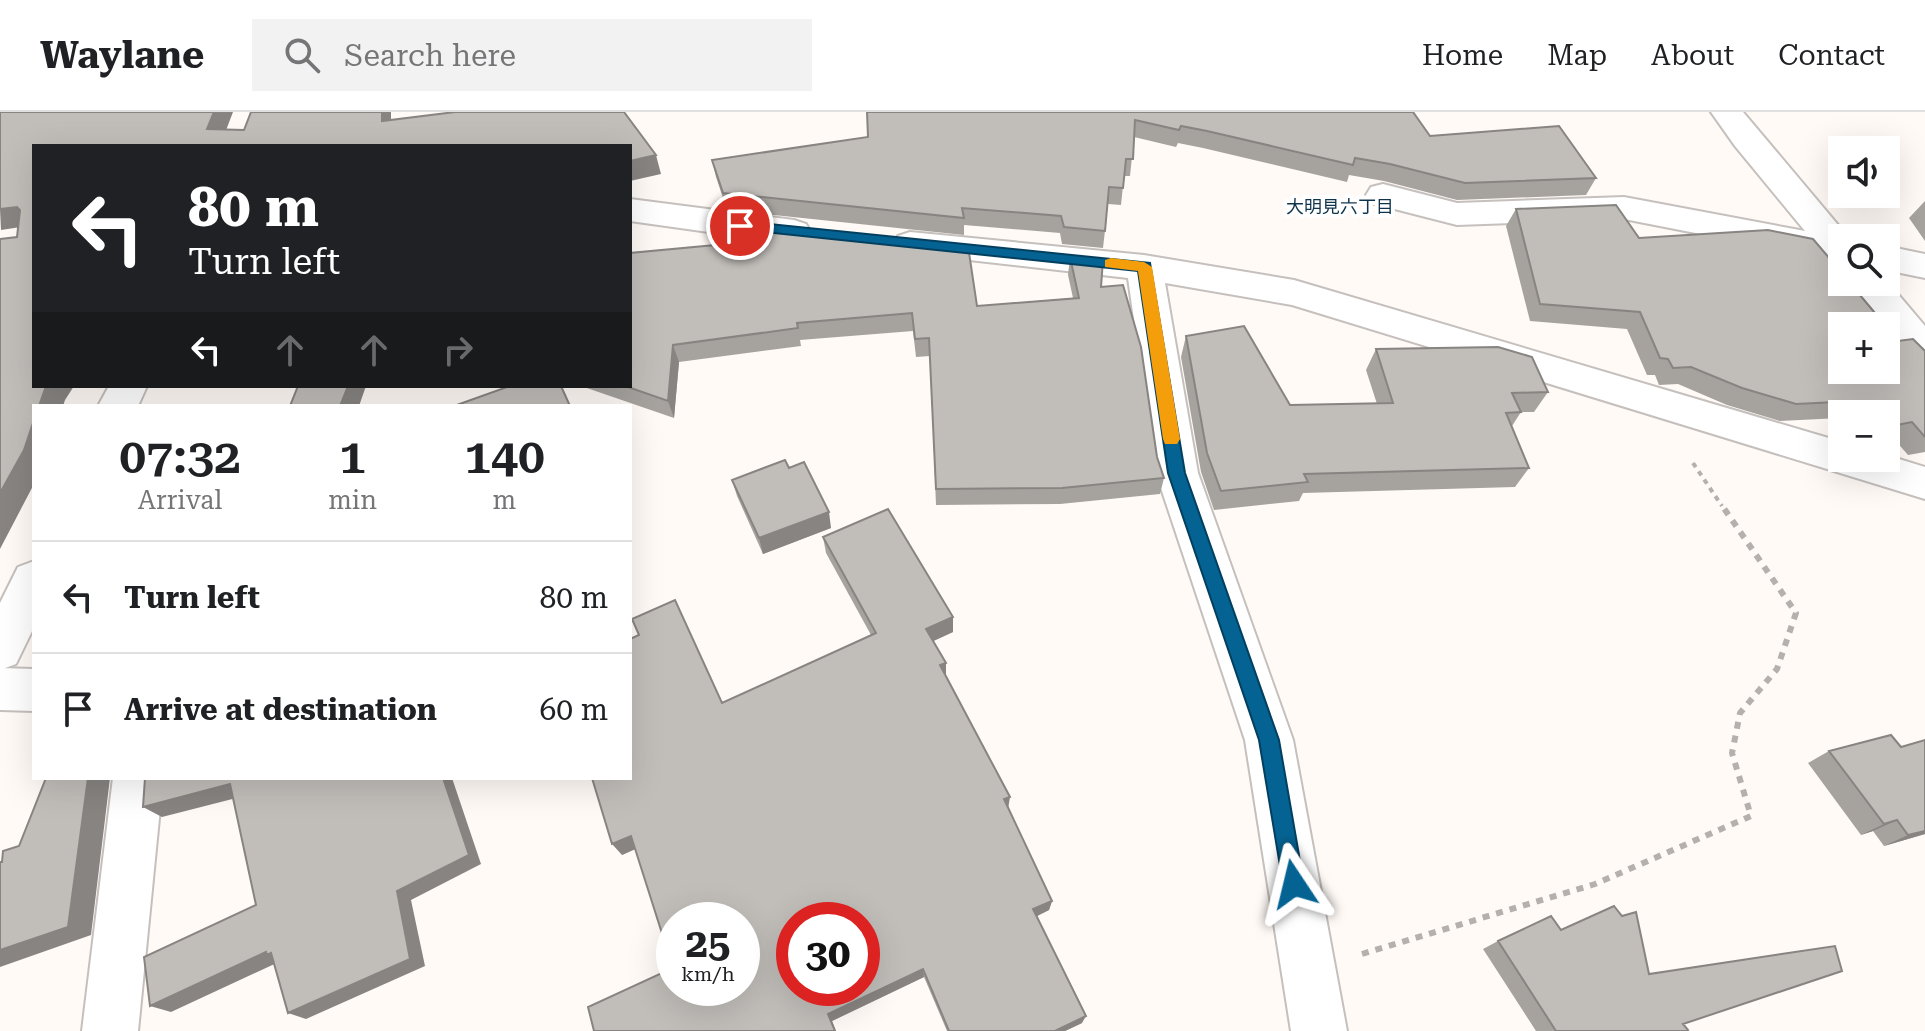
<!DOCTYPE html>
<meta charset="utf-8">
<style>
:root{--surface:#fff;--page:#f2f2f2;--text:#202124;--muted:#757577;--line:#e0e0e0}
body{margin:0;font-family:"Roboto Serif","Noto Sans JP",serif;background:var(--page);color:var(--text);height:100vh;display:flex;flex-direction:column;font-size:30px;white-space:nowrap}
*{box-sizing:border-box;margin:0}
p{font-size:26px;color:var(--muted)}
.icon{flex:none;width:44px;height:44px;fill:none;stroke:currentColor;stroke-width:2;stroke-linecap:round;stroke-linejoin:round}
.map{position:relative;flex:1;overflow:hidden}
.drawer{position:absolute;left:32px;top:292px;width:600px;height:376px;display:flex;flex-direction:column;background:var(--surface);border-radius:0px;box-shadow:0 8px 32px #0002}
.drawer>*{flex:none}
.top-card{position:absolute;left:32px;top:32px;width:600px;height:244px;border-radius:0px;box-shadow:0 8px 32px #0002;background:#202124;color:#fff;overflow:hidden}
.buttons{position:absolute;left:1828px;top:24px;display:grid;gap:16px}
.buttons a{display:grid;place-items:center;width:72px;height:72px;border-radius:0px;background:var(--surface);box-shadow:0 8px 32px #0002;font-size:40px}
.speed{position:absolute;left:656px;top:790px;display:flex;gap:16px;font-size:40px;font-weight:700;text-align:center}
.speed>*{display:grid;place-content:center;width:104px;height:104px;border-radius:50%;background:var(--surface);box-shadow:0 8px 32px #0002;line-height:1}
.speed small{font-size:20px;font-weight:400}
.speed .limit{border:12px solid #d22;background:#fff;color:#111}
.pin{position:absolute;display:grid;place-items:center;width:68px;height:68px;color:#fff;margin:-34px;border:4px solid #fff;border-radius:50%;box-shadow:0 2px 8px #0007}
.me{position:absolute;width:88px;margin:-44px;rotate:350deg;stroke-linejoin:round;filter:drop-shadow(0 0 6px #0008)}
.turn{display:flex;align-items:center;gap:28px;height:168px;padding:0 24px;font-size:36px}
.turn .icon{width:104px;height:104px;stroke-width:2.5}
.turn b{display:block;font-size:56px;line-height:68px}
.lanes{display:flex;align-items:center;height:76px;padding:0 24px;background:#0003;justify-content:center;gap:40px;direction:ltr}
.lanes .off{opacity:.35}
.eta{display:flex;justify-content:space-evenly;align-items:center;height:136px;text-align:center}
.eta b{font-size:48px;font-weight:600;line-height:56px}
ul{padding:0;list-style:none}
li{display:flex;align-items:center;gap:24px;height:112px;padding:0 24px;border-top:2px solid var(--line)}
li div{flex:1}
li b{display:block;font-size:30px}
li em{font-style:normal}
header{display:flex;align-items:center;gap:48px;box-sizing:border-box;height:112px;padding:0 40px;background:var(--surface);border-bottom:2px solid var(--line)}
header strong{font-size:38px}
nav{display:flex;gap:44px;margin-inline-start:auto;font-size:28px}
.search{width:560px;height:72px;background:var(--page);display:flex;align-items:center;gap:20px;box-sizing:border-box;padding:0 28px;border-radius:0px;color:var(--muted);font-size:30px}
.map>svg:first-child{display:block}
</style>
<header>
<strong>Waylane</strong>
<div class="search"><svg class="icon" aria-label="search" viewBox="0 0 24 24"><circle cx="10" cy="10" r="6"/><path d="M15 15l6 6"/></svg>Search here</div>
<nav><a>Home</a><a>Map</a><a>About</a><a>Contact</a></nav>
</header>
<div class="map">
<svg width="1925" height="919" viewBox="0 0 1925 919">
<rect width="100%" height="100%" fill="#fffaf6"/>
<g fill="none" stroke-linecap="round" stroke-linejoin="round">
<defs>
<path id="minor" d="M 1711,0 L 1743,0 L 1849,126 L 1842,126 L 1842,153 L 1828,147 L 1624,107 L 1457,113 L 1371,91 L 1366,83 L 1371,75 L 1383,72 L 1457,91 L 1624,85 L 1805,119 L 1735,34 Z
M 630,87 L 794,108 L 806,112 L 811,120 L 806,128 L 794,132 L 630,109 Z
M 910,120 L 1144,143 L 1294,168 L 1842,330 L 1842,346 L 1886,346 L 1886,343 L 1925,355 L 1925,387 L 1292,193 L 1165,171 L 1198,361 L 1293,628 L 1347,919 L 1291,919 L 1245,628 L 1156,361 L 1128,166 L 898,140 L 892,132 L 898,124 Z
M 1886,134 L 1925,142 L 1925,166 L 1886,158 Z
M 1886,168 L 1925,214 L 1925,253 L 1912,249 L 1849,170 Z
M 0,556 L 34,557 L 34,599 L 0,598 Z
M 113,666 L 163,666 L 138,919 L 82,919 Z"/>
<path id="major" d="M 109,274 L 147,274 L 138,294 L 98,294 Z
M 34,449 L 34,515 L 16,552 L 0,558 L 0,491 L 18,455 Z"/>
</defs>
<use href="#minor" stroke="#c5c0bd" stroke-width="4"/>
<use href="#major" stroke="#c5c0bd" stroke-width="4"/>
<path stroke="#b4b0ad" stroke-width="4" stroke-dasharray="5 5" stroke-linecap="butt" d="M 1693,351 L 1722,394"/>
<path stroke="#b4b0ad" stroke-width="6" stroke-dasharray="7 7" stroke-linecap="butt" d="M 1362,842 L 1595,772 L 1751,704 L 1732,641 L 1740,601 L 1777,557 L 1796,501 L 1721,392"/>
<use href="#minor" fill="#fff" fill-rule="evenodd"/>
<use href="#major" fill="#fff" fill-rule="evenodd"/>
</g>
<path fill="#a6a39f" d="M 867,0 L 1413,0 L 1430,24 L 1596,66 L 1586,83 L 1457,88 L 1384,69 L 1349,63 L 1347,70 L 1203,36 L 1178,31 L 1176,35 L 1134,25 L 1130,64 L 1124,64 L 1121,93 L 1108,92 L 1103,136 L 1062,132 L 1060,121 L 964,113 L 964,123 L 727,98 L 716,65 L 712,48 L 868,25 Z
M 1925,89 L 1925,129 L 1909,106 Z
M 1516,97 L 1639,126 L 1925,239 L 1925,340 L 1908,343 L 1894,327 L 1886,328 L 1886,302 L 1842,302 L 1842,308 L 1840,306 L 1780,309 L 1727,293 L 1678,272 L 1659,273 L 1655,263 L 1647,263 L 1627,217 L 1530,209 L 1506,114 Z
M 733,109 L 977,194 L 1073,186 L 1068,163 L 1070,145 L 1101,175 L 1164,366 L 1160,382 L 1060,392 L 936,393 L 930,244 L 916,245 L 913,219 L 800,228 L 801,234 L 679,250 L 674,306 L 581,274 L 630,274 L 726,132 L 738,129 Z
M 1186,224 L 1290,293 L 1377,292 L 1366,258 L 1376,237 L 1548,280 L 1534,300 L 1521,300 L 1512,314 L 1529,356 L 1515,375 L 1303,381 L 1299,389 L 1214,398 L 1201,360 L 1181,245 Z
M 789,356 L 831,416 L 763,442 L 737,384 L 732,368 Z
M 823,425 L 953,505 L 953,520 L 933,529 L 946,565 L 1052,789 L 1049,798 L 1037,804 L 1082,911 L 1065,919 L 947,919 L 924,865 L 832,909 L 673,856 L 635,737 L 622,743 L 722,591 L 871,523 L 826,441 Z
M 1901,635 L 1925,722 L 1884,734 L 1873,719 L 1861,723 L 1808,651 L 1829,639 Z
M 1561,818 L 1649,862 L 1686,919 L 1536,919 L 1483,837 L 1498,829 Z"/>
<path fill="#878482" d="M 214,0 L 233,0 L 220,34 L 207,17 Z
M 382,0 L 391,0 L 391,28 L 382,9 Z
M 656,43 L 661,62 L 630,69 L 630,49 Z
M 17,95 L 34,113 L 1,118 L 0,97 Z
M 673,233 L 679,250 L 674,306 L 668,289 Z
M 46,274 L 74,274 L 65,288 L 63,294 L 39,294 Z
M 348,274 L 366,274 L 359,294 L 340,294 Z
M 34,308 L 34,372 L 0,437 L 0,381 Z
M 829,400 L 831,416 L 763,442 L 759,426 Z
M 953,505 L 953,520 L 927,532 L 926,517 Z
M 946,551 L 946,565 L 940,553 Z
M 88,666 L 110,666 L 91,823 L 0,855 L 0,838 Z
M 443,666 L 452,666 L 481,752 L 411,788 L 425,854 L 306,907 L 288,901 L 397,779 Z
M 230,672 L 248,683 L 162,705 L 143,695 Z
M 1010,685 L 1008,697 L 1004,687 Z
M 1897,708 L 1873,719 L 1861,723 L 1884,712 Z
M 1925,719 L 1925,722 L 1884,734 L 1908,723 Z
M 631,724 L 640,735 L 622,743 L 612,732 Z
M 1052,789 L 1049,798 L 1031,807 L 1033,797 Z
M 266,840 L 281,849 L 171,900 L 150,894 Z
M 923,857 L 924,865 L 832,909 L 836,919 L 835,919 L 828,902 Z
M 1086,904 L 1082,911 L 1065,919 L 1055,919 Z"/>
<path fill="#c1bdb9" stroke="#878482" stroke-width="2" fill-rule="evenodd" d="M 0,0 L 214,0 L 207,17 L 244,18 L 251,0 L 382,0 L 382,9 L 455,0 L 624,0 L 656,43 L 630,49 L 630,34 L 34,34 L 34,274 L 46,274 L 39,294 L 34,294 L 34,308 L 24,338 L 0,381 L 0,127 L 17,125 L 20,98 L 17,95 L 0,97 Z
M 867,0 L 1413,0 L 1430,24 L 1559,14 L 1596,66 L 1465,71 L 1390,52 L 1355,46 L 1353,53 L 1207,19 L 1181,14 L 1179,18 L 1135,8 L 1133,47 L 1126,47 L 1123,76 L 1109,75 L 1105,119 L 1064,115 L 1061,104 L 962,96 L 964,106 L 723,81 L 712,48 L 868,25 Z
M 1616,93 L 1639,126 L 1768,118 L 1813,127 L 1842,161 L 1842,170 L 1849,170 L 1886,214 L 1842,214 L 1842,258 L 1886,258 L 1886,214 L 1898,229 L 1913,227 L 1925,239 L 1925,325 L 1912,310 L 1886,315 L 1886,302 L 1868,302 L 1857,289 L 1796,292 L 1742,276 L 1691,255 L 1673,256 L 1668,247 L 1660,246 L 1640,200 L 1540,192 L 1516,97 Z
M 733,109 L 968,134 L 977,194 L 1079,186 L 1070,145 L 1103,148 L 1101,175 L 1123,173 L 1141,235 L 1157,345 L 1164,366 L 1062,376 L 936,377 L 929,226 L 915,227 L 912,201 L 797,211 L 798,216 L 673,233 L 668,289 L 625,274 L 630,274 L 630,141 L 726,132 L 740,128 Z
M 1244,214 L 1290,293 L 1393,291 L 1376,237 L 1498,235 L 1532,245 L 1548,280 L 1512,281 L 1521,300 L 1506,301 L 1529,356 L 1304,362 L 1308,370 L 1221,379 L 1207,341 L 1186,224 Z
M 298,274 L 348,274 L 340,294 L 290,294 Z
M 510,274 L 561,274 L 570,294 L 454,294 Z
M 785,348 L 789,356 L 804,350 L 829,400 L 759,426 L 732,368 Z
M 888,397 L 953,505 L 926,517 L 946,551 L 940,553 L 1010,685 L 1004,687 L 1052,789 L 1033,797 L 1086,904 L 1055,919 L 949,919 L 923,857 L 828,902 L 835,919 L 594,919 L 588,895 L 673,856 L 631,724 L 612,732 L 592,666 L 630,666 L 630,527 L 639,523 L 632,507 L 675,488 L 722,591 L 876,521 L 823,425 ZM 674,808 L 742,808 L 742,876 L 674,876 ZM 794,808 L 862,808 L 862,876 L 794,876 Z
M 1891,623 L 1901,635 L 1925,628 L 1925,719 L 1908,723 L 1897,708 L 1884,712 L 1829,639 Z
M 46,666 L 88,666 L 68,815 L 0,838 L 0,750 L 2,750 L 3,739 L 19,734 Z
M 145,666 L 443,666 L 469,743 L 397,779 L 410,847 L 288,901 L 271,841 L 267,843 L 266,840 L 150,894 L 144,845 L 256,793 L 230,672 L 143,695 Z
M 1614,794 L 1622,804 L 1636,800 L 1649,862 L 1835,834 L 1842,859 L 1683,912 L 1688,918 L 1686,919 L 1556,919 L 1498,829 L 1551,804 L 1561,818 Z"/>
<path fill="#056393" stroke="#034060" stroke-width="2" d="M 740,109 L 1150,151 L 1185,361 L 1279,628 L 1304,772 L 1301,779 L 1294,783 L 1286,779 L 1283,772 L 1259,628 L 1168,361 L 1138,159 L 735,117 L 735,110 Z"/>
<path fill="#f59e0b" d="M 1111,146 L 1144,150 L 1152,155 L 1180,327 L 1177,332 L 1165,332 L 1163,327 L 1138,159 L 1105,155 L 1105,148 Z"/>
<g text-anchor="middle" stroke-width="8" stroke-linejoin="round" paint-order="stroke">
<g font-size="18" fill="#0e344c" stroke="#fff">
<text x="1340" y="101">大明見六丁目</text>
</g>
</g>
</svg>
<div class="buttons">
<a><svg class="icon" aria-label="sound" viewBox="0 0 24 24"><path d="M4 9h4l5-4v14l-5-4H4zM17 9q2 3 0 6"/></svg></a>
<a><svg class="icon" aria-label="search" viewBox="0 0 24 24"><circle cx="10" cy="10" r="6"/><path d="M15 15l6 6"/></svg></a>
<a>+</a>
<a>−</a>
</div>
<div class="speed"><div>25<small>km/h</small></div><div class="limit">30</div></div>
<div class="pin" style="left:740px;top:114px;background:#d93025"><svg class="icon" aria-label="arrive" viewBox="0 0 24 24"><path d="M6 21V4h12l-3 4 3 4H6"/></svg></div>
<svg class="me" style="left:1294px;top:772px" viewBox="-20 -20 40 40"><path d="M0-17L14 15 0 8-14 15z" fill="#056393" stroke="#fff" stroke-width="4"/></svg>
<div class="top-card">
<div class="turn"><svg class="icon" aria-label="left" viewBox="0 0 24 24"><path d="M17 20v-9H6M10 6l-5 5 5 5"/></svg><div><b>80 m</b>Turn left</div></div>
<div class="lanes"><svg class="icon" aria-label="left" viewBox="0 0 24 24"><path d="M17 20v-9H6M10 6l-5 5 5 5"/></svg><svg class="icon off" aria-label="ahead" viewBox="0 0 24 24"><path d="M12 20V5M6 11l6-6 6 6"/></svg><svg class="icon off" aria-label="ahead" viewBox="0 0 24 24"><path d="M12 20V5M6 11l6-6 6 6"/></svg><svg class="icon off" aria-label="right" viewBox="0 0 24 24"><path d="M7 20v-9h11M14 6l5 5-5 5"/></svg></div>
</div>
<section class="drawer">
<div class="eta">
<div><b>07:32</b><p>Arrival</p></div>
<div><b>1</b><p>min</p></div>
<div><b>140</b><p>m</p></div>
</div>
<ul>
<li><svg class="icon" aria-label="left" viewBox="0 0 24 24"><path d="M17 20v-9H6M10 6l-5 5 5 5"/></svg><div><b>Turn left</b></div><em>80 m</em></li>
<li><svg class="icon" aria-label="arrive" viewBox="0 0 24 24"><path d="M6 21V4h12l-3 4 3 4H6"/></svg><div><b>Arrive at destination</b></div><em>60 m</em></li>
</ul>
</section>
</div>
